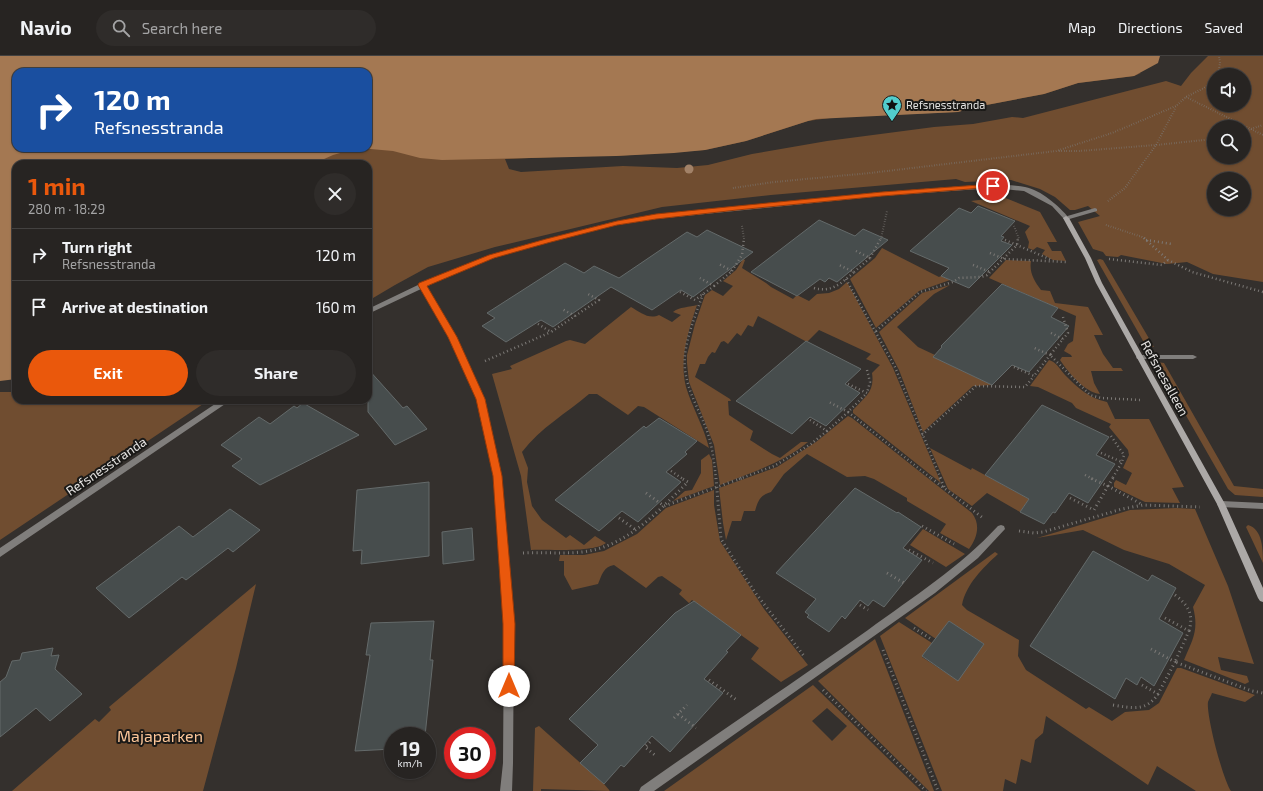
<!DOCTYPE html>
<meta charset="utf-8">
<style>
:root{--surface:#272422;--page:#2f2c2a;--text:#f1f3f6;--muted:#a4a4a5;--line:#434140;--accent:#ea580c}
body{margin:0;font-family:"Exo 2",sans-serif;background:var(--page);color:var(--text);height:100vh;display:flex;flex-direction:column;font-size:15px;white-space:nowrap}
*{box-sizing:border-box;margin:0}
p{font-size:13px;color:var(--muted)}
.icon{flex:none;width:22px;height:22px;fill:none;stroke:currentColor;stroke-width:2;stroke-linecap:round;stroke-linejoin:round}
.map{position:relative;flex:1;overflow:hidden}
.side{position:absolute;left:12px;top:104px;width:360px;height:244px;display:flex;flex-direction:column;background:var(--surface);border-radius:12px;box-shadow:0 1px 3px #0004,0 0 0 1px var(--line)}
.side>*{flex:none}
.banner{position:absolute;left:12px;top:12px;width:360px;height:84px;border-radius:12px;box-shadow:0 1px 3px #0004,0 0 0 1px var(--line);background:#1a4fa0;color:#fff;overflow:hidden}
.buttons{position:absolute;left:1207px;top:12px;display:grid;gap:8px}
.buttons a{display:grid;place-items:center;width:44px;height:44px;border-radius:50%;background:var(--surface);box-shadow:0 1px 3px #0004,0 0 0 1px var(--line);font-size:20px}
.speed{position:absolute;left:384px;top:671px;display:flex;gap:8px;font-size:20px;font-weight:700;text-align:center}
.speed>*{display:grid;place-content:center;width:52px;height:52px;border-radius:50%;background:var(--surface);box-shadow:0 1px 3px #0004,0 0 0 1px var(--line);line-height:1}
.speed small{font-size:10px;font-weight:400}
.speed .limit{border:6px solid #d22;background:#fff;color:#111}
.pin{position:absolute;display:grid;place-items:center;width:34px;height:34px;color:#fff;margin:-17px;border:2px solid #fff;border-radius:50%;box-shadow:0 1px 4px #0007}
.me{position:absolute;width:44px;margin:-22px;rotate:0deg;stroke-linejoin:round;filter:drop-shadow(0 0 3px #0008)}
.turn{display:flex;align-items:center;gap:14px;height:84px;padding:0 16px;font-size:18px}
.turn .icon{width:52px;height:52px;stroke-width:2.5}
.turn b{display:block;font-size:28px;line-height:34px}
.round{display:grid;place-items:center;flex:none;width:42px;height:42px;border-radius:21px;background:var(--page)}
.overview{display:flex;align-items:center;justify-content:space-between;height:68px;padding:0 16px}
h1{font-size:24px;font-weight:700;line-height:30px;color:var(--accent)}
.action{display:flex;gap:8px;margin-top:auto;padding:8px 16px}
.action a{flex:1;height:46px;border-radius:24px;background:var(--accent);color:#fff;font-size:16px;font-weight:700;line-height:46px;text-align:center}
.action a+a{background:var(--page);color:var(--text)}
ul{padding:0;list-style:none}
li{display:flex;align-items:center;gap:12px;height:52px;padding:0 16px;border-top:1px solid var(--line)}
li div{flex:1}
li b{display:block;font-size:15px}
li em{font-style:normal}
header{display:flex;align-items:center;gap:24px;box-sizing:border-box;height:56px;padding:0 20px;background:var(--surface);border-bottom:1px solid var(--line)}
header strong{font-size:19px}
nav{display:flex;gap:22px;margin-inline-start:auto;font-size:14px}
.search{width:280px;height:36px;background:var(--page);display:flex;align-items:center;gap:10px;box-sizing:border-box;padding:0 14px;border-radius:22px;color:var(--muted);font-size:15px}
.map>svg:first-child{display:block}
</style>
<header>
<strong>Navio</strong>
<div class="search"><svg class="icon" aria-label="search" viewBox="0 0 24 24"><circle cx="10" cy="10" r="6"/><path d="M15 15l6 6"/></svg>Search here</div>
<nav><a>Map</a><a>Directions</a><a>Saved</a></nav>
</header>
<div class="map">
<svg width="1263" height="735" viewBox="0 0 1263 735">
<rect width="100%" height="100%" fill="#34302d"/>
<path fill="#704d30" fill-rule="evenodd" d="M 1208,0 L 1263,0 L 1263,226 L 1213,218 L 1187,206 L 1167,208 L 1121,199 L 1118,201 L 1106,200 L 1103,196 L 1093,193 L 1078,166 L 1100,160 L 1088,150 L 1075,154 L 1070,154 L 1055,141 L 1040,133 L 1011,124 L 965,126 L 956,123 L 771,139 L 662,151 L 495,191 L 428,211 L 395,229 L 368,245 L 368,108 L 261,108 L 291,92 L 368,92 L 1141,17 L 1134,20 L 1078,27 L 1044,38 L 976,51 L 958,56 L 837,61 L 808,65 L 746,85 L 705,94 L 616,100 L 579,100 L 505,103 L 509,113 L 521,116 L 623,110 L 677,112 L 708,109 L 752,98 L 827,85 L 934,71 L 973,68 L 1012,61 L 1023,62 L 1166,25 L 1181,30 L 1191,17 ZM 1214,19 L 1244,19 L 1244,49 L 1214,49 ZM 1214,71 L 1244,71 L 1244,101 L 1214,101 ZM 1214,123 L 1244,123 L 1244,153 L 1214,153 Z
M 1003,141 L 1040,156 L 1057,186 L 1047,186 L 1052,195 L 1061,195 L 1066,205 L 1053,204 L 1042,198 L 1045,194 L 1037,191 L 1033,194 L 1028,192 L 1029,186 L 1025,176 L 1030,170 L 971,145 Z
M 882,192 L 939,221 L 941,220 L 950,224 L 919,235 L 876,272 L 850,223 L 875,202 Z
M 743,203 L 745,204 L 742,212 L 766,227 L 771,231 L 793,243 L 797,239 L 809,245 L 817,238 L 829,237 L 839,233 L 847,226 L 893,312 L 941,427 L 853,357 L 853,354 C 865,341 875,336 872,317 L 880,309 L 866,303 L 871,298 L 819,274 L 807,286 L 758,260 L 753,271 L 748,269 L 741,280 L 737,277 L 728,288 L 724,285 L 721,286 L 715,297 L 712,296 L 708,301 L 705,308 L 700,308 L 695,321 L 730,343 L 731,345 L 728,345 L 729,359 L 753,375 L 750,384 L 772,398 L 780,402 L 801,386 L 808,386 C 783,407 750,417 720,429 L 714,389 L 689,326 L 687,307 L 687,299 L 695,268 L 705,239 L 712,234 L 723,240 L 733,230 L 723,225 L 736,214 Z
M 1100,203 L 1103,204 L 1154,291 L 1146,290 L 1097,204 Z
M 1006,204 L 1031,205 C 1029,216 1034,225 1041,234 L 1050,235 L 1055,247 L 1088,251 L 1103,279 L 1094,279 L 1103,298 L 1113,312 L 1121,312 L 1123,315 L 1091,315 L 1094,327 L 1100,338 C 1084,336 1068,316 1060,304 L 1062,301 L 1072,301 L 1071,299 L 1064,295 L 1068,288 L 1073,285 L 1076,260 L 989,222 Z
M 950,229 L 934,238 L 897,271 L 918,291 L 935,299 L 934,301 L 992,329 L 973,330 L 923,376 L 899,314 L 879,276 L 922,237 Z
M 697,249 C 688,276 679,303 686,331 C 692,351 704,371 709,392 L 644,351 L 638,350 L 628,359 L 597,338 L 589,338 C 567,357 540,372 522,396 L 528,412 L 527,426 L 532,450 L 542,464 L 566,482 L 570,479 L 584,489 L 595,480 L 606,487 C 593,497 548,493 531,494 L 521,420 L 492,318 L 512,313 L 510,310 L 566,285 L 570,284 L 585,288 L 631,251 C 640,256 649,264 659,259 L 672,266 L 681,259 L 673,256 C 679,251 690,251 697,249 Z
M 1049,304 C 1056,306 1060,313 1065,319 C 1078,332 1089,342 1107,346 L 1115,363 L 1149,363 L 1184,431 L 1172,432 L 1180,447 L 1145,446 L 1114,431 L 1114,427 L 1116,424 L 1126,429 L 1132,417 L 1123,412 L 1129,399 L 1128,394 L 1109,371 L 1111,368 L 1076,352 L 1072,347 L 1038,331 L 1030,330 Z
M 1157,306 L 1164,307 L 1234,430 L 1263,433 L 1263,441 L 1235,439 L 1228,433 L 1156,307 Z
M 0,336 L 16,336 L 16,344 L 209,344 L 0,484 Z
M 848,360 L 852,362 L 972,457 C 981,469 977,482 969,493 L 940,477 L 946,468 L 907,445 L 907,442 L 874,423 L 865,420 L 847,421 L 807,398 L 784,418 L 771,436 C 760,439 758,445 755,455 L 744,455 L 741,465 L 732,465 L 726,484 L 723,467 L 719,432 L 777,411 L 816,386 Z
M 930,392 L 971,414 L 972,412 L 1029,443 L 1020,456 L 987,437 L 972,450 L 948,433 Z
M 709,398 L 712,404 L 714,430 L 673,445 L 685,435 L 692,434 L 701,417 L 701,404 Z
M 714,434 L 714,449 L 720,485 L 764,553 L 808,609 L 781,626 L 751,603 L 759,592 L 692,544 L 689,547 L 679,538 L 682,534 L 662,520 L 658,521 L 646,532 L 614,509 C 603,511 602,519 598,528 L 572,534 L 564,519 L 564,505 L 559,505 L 560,499 L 584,499 L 604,495 L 637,478 L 666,452 Z
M 1176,452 L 1195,453 L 1228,530 L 1254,608 L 1218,601 L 1221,614 L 1247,620 L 1249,626 L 1245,628 L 1184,604 C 1193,583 1199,574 1193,551 L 1205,529 L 1169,508 L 1124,494 L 1083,474 L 1037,482 L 1130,454 Z
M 1248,469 C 1263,473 1263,495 1263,507 L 1246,471 Z
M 923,473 L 965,498 L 946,511 L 910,489 Z
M 995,496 L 998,498 C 983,512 966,528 962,549 L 967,554 L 1019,584 L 1018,600 L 1026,614 L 1086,653 L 1089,651 L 1112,665 L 1125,656 L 1149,654 L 1159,647 L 1177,612 L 1181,612 L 1255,639 L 1245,646 L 1212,637 C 1211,640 1209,643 1208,646 C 1206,659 1223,724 1231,735 L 1196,735 L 1157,710 L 1148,729 L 1046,660 L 1043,677 L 1035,684 L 1031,707 L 1021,703 L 1016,728 L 1005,723 L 1003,735 L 942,735 L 880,580 L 899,566 L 932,587 L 922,601 L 957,624 L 984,588 L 949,565 L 936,583 L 905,562 Z
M 256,528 L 236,612 L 203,735 L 12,735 L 95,663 L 99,666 L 111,654 L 109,651 Z
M 875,583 L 934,735 L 929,735 L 818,625 Z
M 813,629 L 921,735 L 664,735 ZM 827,652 L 847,670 L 832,685 L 812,665 Z
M 539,670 L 604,728 L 610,735 L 541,733 L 541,735 L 533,735 L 535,672 Z"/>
<path fill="#a47852" d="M 0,0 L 1160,0 L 1158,7 L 1134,20 L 1078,27 L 1044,38 L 976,51 L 958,56 L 816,63 L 808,65 L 746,85 L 705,94 L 674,97 L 616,100 L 442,104 L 420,102 L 393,95 L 359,92 L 368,92 L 368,16 L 16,16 L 16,92 L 358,92 L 333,99 L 313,108 L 16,108 L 16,323 L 0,325 Z"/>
<path fill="#474d4d" stroke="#646a6a" d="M 978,150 L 1015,165 L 1001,180 L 1004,181 L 1001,185 L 1012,189 L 969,232 L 941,220 L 949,212 L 910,195 L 959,152 L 971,157 Z
M 819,164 L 855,180 L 863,173 L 888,184 L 837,226 L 829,222 L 825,226 L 820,223 L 797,240 L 751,216 Z
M 707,174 L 753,196 L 693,241 L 681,234 L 652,254 L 611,231 L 553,271 L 541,264 L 506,286 L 482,270 L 495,262 L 487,257 L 565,207 L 584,217 L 594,210 L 619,222 L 687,176 L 697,181 Z
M 1002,228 L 1058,252 L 1051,261 L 1069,270 L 1029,316 L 1012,309 L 992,329 L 933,301 L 942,291 L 941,290 Z
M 806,285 L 861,313 L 845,328 L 860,337 L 826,370 L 810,361 L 792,378 L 736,345 Z
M 368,313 L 403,352 L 407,350 L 427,373 L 395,389 L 368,356 Z
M 303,347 L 359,379 L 260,429 L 232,410 L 242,403 L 221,389 L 259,361 L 270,368 L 294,350 L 297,352 Z
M 1042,349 L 1109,381 L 1096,399 L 1115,408 L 1088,447 L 1069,437 L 1055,457 L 1053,456 L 1044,468 L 1020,456 L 1029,443 L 985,419 Z
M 659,362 L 697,385 L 685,396 L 687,398 L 666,416 L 681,426 L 638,466 L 622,455 L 599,475 L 555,444 L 644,370 L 646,372 Z
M 429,426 L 429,500 L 361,508 L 362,494 L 353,495 L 357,434 Z
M 855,432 L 897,457 L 898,456 L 921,471 L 903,492 L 922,504 L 884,551 L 873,544 L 868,550 L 860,544 L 845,563 L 842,560 L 829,576 L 807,561 L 809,559 L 805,556 L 816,543 L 776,517 Z
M 230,453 L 260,474 L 233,496 L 228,492 L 186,524 L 182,521 L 129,562 L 96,532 L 179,470 L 193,481 Z
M 472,472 L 474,504 L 443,508 L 442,476 Z
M 1093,495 L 1148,525 L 1152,519 L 1176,532 L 1159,563 L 1183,577 L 1154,630 L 1141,621 L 1137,629 L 1126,622 L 1115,643 L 1030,590 Z
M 694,545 L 741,579 L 726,595 L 728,596 L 704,623 L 723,637 L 670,696 L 652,680 L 624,711 L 621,709 L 604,728 L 580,707 L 598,689 L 569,663 L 675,557 Z
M 434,565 L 430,604 L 433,604 L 425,680 L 393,680 L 393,693 L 355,695 L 370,599 L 366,599 L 371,567 Z
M 949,565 L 984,588 L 958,625 L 922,600 Z
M 53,592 L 51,600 L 59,599 L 55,613 L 82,638 L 50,665 L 36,652 L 0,681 L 0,626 L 6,621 L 12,605 L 20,604 L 22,597 Z"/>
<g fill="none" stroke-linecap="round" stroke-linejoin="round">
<path stroke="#7d7a77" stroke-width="2" stroke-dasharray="0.5 2" stroke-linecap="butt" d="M 1218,19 L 1220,7 L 1219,0
M 1186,41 L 1263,79
M 1244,75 L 1263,69
M 1059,95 L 1079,95 L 1156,89 L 1176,51
M 733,132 L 774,126 L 870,117 L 1056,95 L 1112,77 L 1176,50 L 1186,41 L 1204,32 L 1214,24
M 1108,145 L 1125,132 L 1156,89 L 1214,83
M 1106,169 L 1142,181 L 1145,183
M 742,170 L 744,183
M 1014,170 L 1019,183
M 881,183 L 887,155"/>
<path stroke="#7d7a77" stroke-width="2.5" stroke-dasharray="1 3" stroke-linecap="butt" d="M 1144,182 L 1168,204 L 1192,216 L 1263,236
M 1005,184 L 1052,204
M 1146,184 L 1172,188
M 990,197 L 1004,203 L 1067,206
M 870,202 L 881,182
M 1109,203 L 1162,209 L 1168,204
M 973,209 L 990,216
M 732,215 L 742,199 L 744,182
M 854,216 L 870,202 L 856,195
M 846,223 L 895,311 L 941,423
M 714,230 L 732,215 L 719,208
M 814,232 C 831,237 842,227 854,216 L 839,209
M 680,236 L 695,244 L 714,230 L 700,222
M 703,238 C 696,258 687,279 685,299 C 682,326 697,349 706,372 C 712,388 714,405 716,423
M 575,260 L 599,244 L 586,237
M 1063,261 L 1068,277 L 1063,283
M 538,268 L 551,276 L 575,260 L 562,253
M 876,275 L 920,236 L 953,226 L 959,222 L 981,221 L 987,219 L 1017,189 L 1018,182
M 1051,277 L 1063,283 L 1050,299 L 1090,339 L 1101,342 L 1141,344
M 485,305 L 551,276
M 1014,311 L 1034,320 L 1050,299 L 1032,291
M 867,314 L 870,326 L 867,337
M 848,328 L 867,337 L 848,356 L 932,423
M 810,364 L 827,375 L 848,356 L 829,346
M 922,379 L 976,330 L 1025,331 L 1034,320
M 1111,380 L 1124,399 L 1122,406
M 1101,397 L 1122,406 L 1112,423
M 671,415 L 683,423
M 1085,419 L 1093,423
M 739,423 L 774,410 L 811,388 L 827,375"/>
<path stroke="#7d7a77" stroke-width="3" stroke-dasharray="1 3.5" stroke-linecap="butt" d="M 716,422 L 721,483 L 754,535 L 804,600
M 931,422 L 983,462
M 940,422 L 945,433
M 1113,422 L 1108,430 L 1143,449
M 646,437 L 664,450 L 742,422
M 1070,442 L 1094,454 L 1108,430 L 1090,422
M 619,462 L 636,474
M 922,470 L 954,488
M 1019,475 L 1034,477 L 1043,476 L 1122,453 L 1143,449 L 1200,451
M 909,494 L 933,507
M 523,497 C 543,496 562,498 582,496 C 627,491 657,456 688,426 L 681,422
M 887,517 L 904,527
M 1175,539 C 1188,549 1194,558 1189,575
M 860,549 L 868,554
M 1165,562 L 1189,575 L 1175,606 L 1252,635 L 1263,637
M 914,572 L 931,583
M 883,594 L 938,735
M 709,624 L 738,645
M 1142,629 L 1158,638 L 1175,606 L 1151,593
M 823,634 L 926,735
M 1113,649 C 1132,652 1146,656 1158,638
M 678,658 L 696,672
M 674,662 L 687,649
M 650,686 L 645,691 L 656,700"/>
<path fill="#807e7c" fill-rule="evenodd" d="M 1095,152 L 1097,153 L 1097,155 L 1066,164 L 1063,162 L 1064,161 Z
M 1137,299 L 1193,299 L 1197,301 L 1193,303 L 1137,303 L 1136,301 Z
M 1221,445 L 1263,447 L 1263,453 L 1221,451 L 1218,450 L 1217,448 L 1218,446 Z"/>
<path fill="#807e7c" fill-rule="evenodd" d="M 993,128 C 1003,129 1015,129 1025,131 C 1041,134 1059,150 1069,162 L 1066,164 L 1064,163 L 1052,150 L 1024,135 L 993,132 L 882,140 L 656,163 L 617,169 L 551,185 L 494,202 L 449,219 L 426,231 L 456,281 L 485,343 L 501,419 L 514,569 L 513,707 L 512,735 L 500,735 L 503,707 L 504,569 L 493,419 L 477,343 L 448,281 L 421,233 L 368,258 L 368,253 L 420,228 L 490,200 L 547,183 L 617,165 L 656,159 L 882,136 Z
M 221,344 L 231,344 L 0,501 L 0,492 Z
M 1001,469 L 1004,470 L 1005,473 L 978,502 L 935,537 L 654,735 L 639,735 L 641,731 C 716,678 793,627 868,574 C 913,541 960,511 998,470 Z"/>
<path fill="#aca9a7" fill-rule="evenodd" d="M 1066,160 L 1069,162 L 1091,202 L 1102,227 L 1225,448 L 1263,532 L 1263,546 L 1260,545 L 1258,542 L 1217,448 L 1096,227 L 1085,202 L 1063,162 Z"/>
</g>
<circle fill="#a28268" cx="689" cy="113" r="4.5"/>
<path fill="#ea580c" stroke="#983908" d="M 993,128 L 996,130 L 995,131 L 882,140 L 737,154 L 656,163 L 617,169 L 551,186 L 494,202 L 427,230 L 457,281 L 485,343 L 502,420 L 515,568 L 514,630 L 513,634 L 509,636 L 505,634 L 503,630 L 503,568 L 493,420 L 476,343 L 448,281 L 418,229 L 419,227 L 489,199 L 546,183 L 617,165 L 656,158 L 737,150 L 882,136 Z"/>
<defs>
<symbol id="sight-pin" viewBox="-11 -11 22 30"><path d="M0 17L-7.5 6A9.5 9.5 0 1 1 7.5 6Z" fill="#52cdcc" stroke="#1a1917"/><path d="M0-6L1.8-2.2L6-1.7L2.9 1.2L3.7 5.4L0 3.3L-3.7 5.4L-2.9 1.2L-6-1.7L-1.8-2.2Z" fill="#111"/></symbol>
</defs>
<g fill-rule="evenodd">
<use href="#sight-pin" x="881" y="38" width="22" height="30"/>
</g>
<g text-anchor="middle" stroke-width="4" stroke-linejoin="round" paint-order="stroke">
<g font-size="11" fill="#e4e2e0" stroke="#1a1917" text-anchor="start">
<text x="906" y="53">Refsnesstranda</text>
</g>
<g font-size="13" fill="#e4e2e0" stroke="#1a1917">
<text transform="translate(1165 322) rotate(61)" y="5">Refsnesalleen</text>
<text transform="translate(106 410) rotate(-34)" y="5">Refsnesstranda</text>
</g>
<g font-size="16" fill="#fcc699" stroke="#1a1917">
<text x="160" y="686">Majaparken</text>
</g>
</g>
</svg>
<div class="buttons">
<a><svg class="icon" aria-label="sound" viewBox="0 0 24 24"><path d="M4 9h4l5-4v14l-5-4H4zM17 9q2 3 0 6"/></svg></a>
<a><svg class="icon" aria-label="search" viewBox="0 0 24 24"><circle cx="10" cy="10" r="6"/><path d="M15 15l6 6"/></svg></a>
<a><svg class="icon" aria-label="layers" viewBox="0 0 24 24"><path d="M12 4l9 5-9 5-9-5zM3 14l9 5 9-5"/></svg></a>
</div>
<div class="speed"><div>19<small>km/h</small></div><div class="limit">30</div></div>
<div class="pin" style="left:993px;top:130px;background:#d93025"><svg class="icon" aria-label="arrive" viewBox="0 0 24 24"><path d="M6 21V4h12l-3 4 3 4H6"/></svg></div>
<svg class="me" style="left:509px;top:630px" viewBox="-20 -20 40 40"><circle r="19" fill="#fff"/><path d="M0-13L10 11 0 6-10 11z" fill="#ea580c"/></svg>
<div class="banner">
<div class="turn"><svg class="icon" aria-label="right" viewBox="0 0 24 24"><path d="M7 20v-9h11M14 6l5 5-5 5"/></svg><div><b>120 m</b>Refsnesstranda</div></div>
</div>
<section class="side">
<div class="overview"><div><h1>1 min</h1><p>280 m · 18:29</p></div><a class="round"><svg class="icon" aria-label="close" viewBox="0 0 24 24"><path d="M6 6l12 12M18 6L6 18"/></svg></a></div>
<ul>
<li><svg class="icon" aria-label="right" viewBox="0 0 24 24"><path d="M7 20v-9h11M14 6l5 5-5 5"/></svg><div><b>Turn right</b><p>Refsnesstranda</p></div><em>120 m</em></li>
<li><svg class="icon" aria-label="arrive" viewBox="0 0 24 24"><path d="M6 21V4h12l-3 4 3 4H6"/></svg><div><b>Arrive at destination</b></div><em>160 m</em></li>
</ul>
<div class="action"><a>Exit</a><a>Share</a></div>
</section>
</div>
